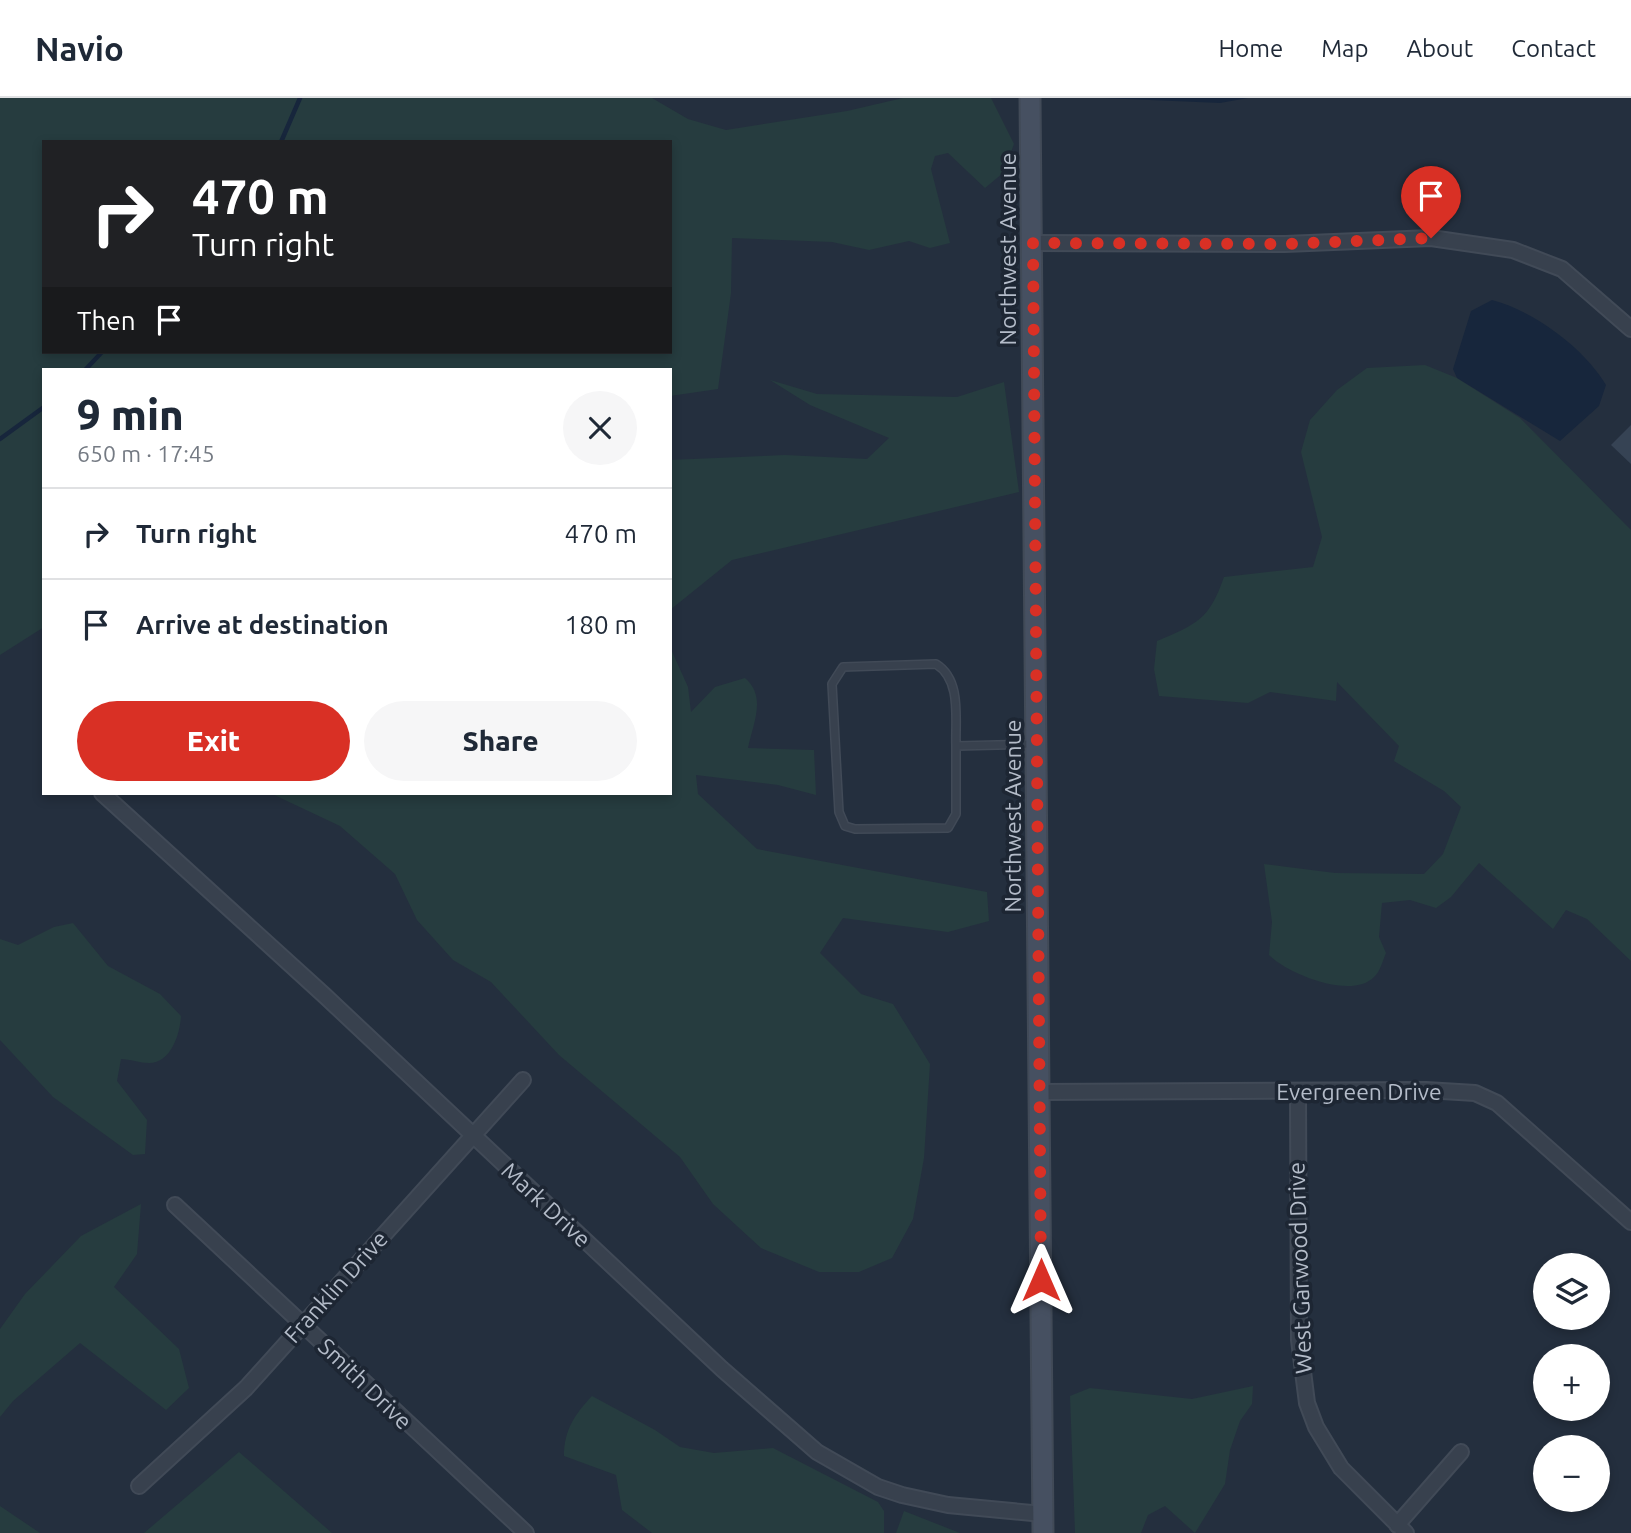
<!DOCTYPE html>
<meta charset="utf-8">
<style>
:root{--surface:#fff;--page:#f6f6f7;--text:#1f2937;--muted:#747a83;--line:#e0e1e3;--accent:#d93025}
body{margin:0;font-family:Ubuntu,sans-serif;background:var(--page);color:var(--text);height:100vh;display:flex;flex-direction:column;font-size:26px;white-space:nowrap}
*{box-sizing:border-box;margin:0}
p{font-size:23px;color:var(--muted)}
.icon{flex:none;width:38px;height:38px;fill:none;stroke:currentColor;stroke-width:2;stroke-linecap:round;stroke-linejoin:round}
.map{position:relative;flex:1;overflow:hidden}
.side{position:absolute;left:42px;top:270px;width:630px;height:427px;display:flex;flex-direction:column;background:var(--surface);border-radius:0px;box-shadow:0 4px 10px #0003}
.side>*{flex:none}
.guide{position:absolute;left:42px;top:42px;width:630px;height:214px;border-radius:0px;box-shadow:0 4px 10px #0003;background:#202124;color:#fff;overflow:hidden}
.controls{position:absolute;left:1533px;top:1155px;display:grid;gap:14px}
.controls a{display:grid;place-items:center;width:77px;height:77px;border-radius:50%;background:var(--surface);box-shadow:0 4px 10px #0003;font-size:35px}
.pin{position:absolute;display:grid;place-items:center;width:60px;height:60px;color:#fff;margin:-72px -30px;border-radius:50% 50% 50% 0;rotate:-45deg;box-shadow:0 0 7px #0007}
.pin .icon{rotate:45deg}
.me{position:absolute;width:77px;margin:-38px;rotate:0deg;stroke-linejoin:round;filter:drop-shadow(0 0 5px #0008)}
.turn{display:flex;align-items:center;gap:24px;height:147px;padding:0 35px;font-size:32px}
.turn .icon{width:91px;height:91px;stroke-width:2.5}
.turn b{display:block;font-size:49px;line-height:60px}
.then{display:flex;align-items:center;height:66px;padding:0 35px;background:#0003;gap:14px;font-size:26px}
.round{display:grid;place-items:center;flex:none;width:74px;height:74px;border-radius:37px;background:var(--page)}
.headline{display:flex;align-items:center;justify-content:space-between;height:119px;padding:0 35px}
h1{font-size:42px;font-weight:800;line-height:52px}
.cta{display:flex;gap:14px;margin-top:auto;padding:14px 35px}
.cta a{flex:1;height:80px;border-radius:42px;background:var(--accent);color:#fff;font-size:28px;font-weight:800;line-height:80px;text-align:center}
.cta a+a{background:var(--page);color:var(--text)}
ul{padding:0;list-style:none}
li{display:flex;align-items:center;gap:21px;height:91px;padding:0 35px;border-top:2px solid var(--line)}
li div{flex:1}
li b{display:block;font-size:26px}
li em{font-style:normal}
header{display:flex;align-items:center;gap:42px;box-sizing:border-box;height:98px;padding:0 35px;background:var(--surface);border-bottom:2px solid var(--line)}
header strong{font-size:33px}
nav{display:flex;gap:38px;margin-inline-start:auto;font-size:24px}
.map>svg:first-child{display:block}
</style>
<header>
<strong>Navio</strong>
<nav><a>Home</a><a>Map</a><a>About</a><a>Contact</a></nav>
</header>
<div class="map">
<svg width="1631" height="1435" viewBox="0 0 1631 1435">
<rect width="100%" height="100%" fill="#242f3e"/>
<path fill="#263c3f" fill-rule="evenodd" d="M 0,0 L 652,0 L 688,21 L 726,32 L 847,13 L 903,0 L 991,0 L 1014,46 L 1003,75 L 985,90 L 948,55 L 935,58 L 931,71 L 950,145 L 930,150 L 909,143 L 869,152 L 832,144 L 732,140 L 731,195 L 718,291 L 670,298 L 670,271 L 44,271 L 44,529 L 0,557 ZM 44,44 L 670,44 L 670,254 L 44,254 Z
M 1425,267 L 1457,280 L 1520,320 L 1631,432 L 1631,863 L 1587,821 L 1566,812 L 1553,831 L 1479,765 L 1451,799 L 1436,810 L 1410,802 L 1382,805 L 1379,839 L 1386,855 C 1383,862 1380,874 1374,879 C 1352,902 1288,876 1269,857 L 1272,824 L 1264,766 L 1335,775 L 1424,776 L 1443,756 L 1461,709 L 1444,693 L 1394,663 L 1399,648 L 1337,584 L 1336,603 L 1270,594 L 1248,605 L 1159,598 L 1154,571 L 1157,543 C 1197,526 1209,522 1224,479 L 1313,469 L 1322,439 L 1301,354 L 1310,322 L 1337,292 L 1367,270 Z
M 770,282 L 817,296 L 957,299 L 1004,284 L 1019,394 L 732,462 L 670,512 L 670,362 L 785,357 L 867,361 L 889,340 L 810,307 Z
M 670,549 L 688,589 L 691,614 L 715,589 L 745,580 C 767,599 753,625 748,650 L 814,652 L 816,697 L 778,687 L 696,677 L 698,696 L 757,751 L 987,794 L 989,823 L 948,834 L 843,820 L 820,855 L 861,896 L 893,906 L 930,966 L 924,1060 L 913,1121 L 892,1160 L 859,1174 L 819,1174 L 761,1150 L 713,1106 L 680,1059 L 559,957 L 491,884 L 453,862 L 417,822 L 395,776 L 340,728 L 270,695 L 670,695 Z
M 73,825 L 108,868 L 160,896 L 181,918 C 180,936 171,965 149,965 C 140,965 130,961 121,961 L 117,983 L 147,1022 L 145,1056 L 133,1057 L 53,999 L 0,942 L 0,841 L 18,847 L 54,829 Z
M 141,1106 L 137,1156 L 114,1189 L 179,1251 L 189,1290 L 166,1312 L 80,1245 L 13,1303 L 0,1319 L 0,1231 L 25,1196 L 81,1138 Z
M 1253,1288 L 1252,1306 L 1240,1323 L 1230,1352 L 1225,1386 L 1195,1435 L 1165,1408 L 1148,1417 L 1141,1435 L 1075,1435 L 1070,1298 L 1090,1290 L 1192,1301 Z
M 592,1298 L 655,1332 L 680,1349 L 714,1355 L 773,1350 L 878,1404 L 884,1413 L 884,1435 L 652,1435 L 622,1412 L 616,1377 L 564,1358 C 564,1332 575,1316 592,1298 Z
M 239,1354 L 332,1435 L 144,1435 Z
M 0,1408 L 40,1435 L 0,1435 Z
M 904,1413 L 960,1435 L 896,1435 Z"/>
<path fill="#17263c" d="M 1103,0 L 1248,0 L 1220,5 Z
M 1492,202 C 1534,213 1584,250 1606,287 L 1599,308 L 1560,343 L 1457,280 L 1453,271 L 1471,213 Z"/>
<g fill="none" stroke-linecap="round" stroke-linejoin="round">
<path stroke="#17263c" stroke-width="4.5" d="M 281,44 L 300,0
M 86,271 L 102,254
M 0,341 L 44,309"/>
</g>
<path fill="#364354" d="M 1631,327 L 1631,366 L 1611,347 Z"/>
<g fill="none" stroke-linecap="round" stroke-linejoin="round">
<defs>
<path id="lane" d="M 956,648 L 956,716 L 948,730 L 855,731 L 845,728 L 839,714 L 832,586 L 843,569 L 936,566 C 962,582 955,621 956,648 L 1033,646"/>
<path id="street" d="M 1033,145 L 1285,146 L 1431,140 L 1513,152 L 1562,171 L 1631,231
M 102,695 L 324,897 L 722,1271 L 817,1354 L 878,1389 L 902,1397 L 948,1407 L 1043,1416
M 1040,994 L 1426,992 L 1475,995 L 1497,1005 L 1631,1124
M 1298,994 L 1299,1242 L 1307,1305 L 1316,1329 L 1341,1370 L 1406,1435
M 175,1107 L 526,1435
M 139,1388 L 246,1290 L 523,982
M 1397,1427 L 1461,1354"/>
<path id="secondary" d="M 1030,0 L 1043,1435"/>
</defs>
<use href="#lane" stroke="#414a57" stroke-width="10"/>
<use href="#street" stroke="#414a57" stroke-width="18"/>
<use href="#secondary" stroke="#414a57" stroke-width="23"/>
<use href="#lane" stroke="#38414e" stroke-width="7"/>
<use href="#street" stroke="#38414e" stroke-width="14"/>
<use href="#secondary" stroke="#465061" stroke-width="19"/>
</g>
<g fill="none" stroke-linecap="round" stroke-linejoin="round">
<path stroke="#d93025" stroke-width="12" stroke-dasharray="0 21.6" d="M 1041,1182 L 1033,145 L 1285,146 L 1431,140"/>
</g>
<g text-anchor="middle" stroke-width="7" stroke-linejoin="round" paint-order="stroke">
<g font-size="23" fill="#b4bcc9" stroke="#1d2633">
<text transform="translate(1008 151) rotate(-90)" y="8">Northwest Avenue</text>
<text transform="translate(1013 718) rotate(-90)" y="8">Northwest Avenue</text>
<text x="1359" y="1002">Evergreen Drive</text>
<text transform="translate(546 1107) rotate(43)" y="8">Mark Drive</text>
<text transform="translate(1300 1170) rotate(-92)" y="8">West Garwood Drive</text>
<text transform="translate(336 1189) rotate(-48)" y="8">Franklin Drive</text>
<text transform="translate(365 1286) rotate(44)" y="8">Smith Drive</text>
</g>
</g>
</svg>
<div class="controls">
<a><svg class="icon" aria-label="layers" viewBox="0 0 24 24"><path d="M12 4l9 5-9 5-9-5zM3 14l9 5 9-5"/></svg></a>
<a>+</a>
<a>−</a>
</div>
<div class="pin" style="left:1431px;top:140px;background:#d93025"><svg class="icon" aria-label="arrive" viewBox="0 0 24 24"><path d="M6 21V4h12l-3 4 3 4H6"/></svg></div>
<svg class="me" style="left:1041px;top:1182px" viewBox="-20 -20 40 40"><path d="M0-17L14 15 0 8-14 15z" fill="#d93025" stroke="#fff" stroke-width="4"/></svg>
<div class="guide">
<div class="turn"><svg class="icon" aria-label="right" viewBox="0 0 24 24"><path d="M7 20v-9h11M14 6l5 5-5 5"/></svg><div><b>470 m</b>Turn right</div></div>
<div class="then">Then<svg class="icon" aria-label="arrive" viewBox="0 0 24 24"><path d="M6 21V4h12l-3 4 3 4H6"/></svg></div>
</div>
<section class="side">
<div class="headline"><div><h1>9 min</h1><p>650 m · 17:45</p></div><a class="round"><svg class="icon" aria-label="close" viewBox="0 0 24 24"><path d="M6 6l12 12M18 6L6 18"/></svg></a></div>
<ul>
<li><svg class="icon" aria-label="right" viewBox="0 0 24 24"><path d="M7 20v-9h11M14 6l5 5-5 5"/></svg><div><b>Turn right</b></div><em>470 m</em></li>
<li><svg class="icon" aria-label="arrive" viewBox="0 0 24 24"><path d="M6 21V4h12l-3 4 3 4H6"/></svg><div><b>Arrive at destination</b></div><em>180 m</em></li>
</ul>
<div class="cta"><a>Exit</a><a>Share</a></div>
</section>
</div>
